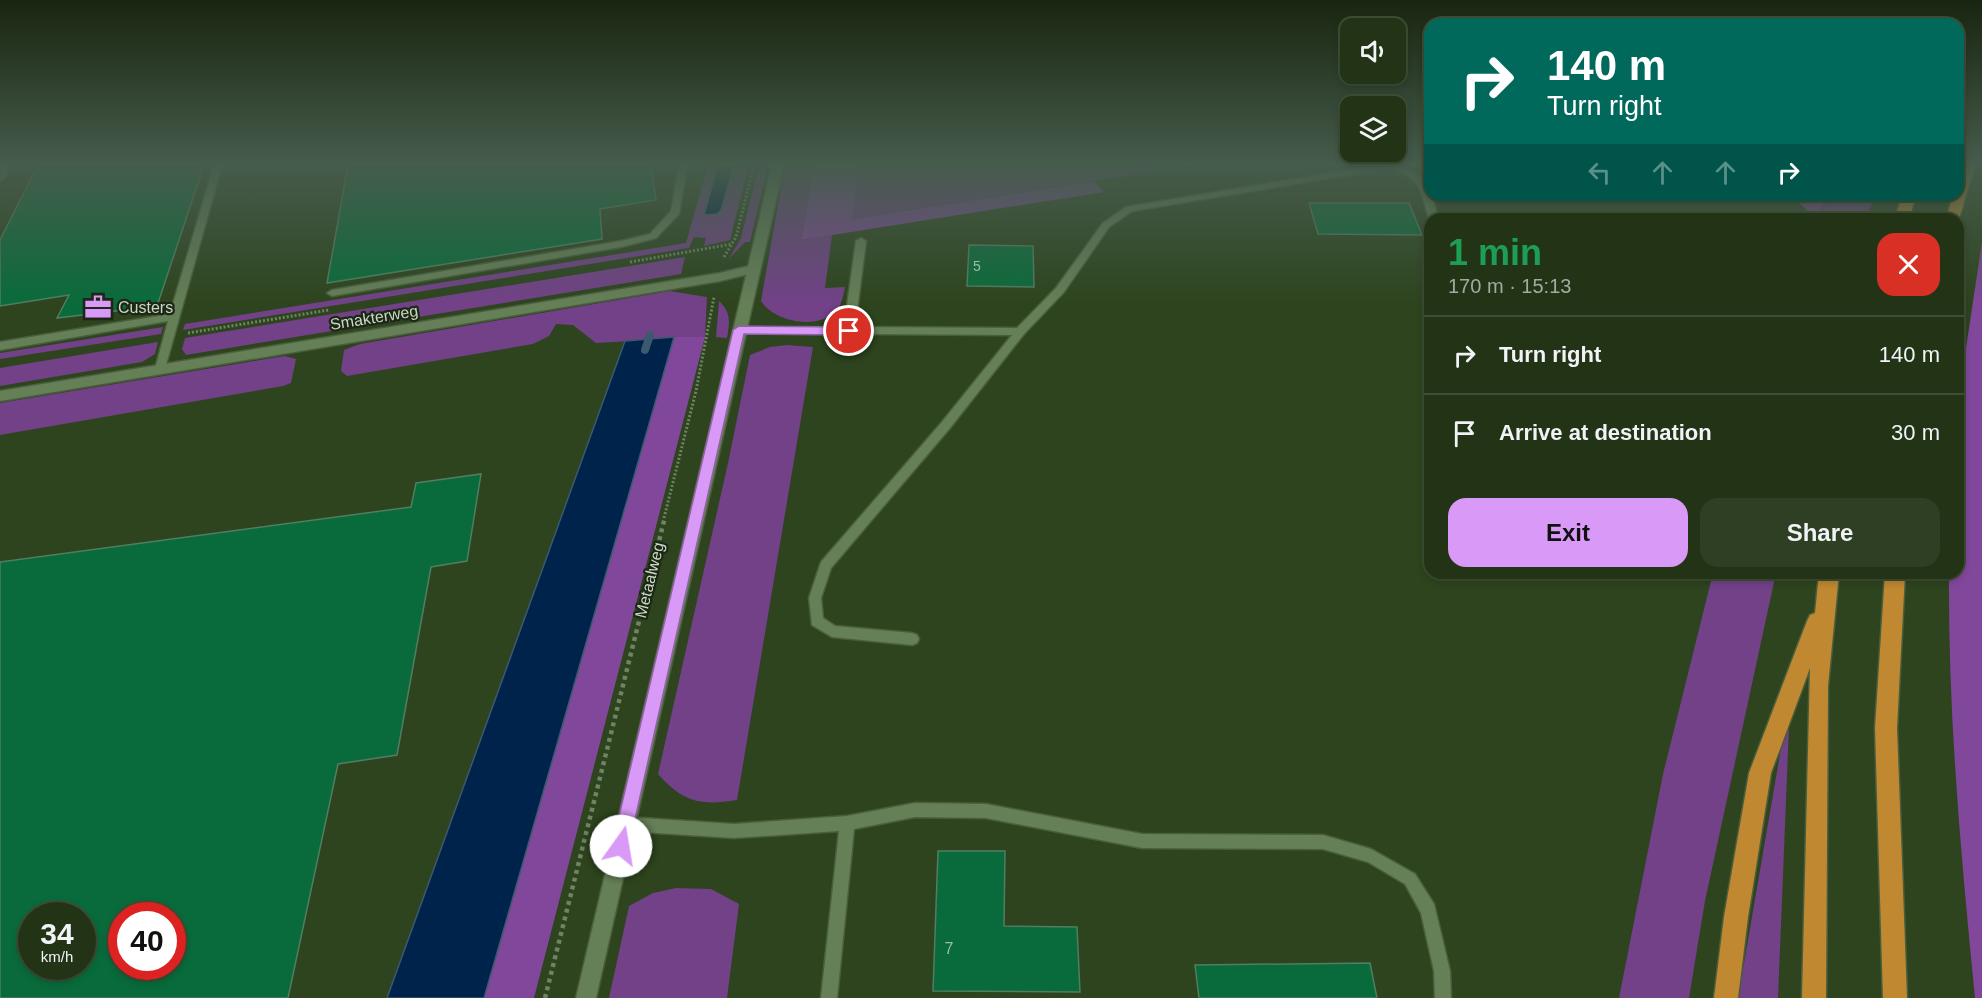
<!DOCTYPE html>
<meta charset="utf-8">
<style>
:root{--surface:#223316;--page:#2e3f23;--text:#f1f3f6;--muted:#a2aaa1;--line:#3f4e35;--accent:#d99af7}
body{margin:0;font-family:Arial,sans-serif;background:var(--page);color:var(--text);height:100vh;display:flex;flex-direction:column;font-size:22px;white-space:nowrap}
*{box-sizing:border-box;margin:0}
p{font-size:20px;color:var(--muted)}
.icon{flex:none;width:33px;height:33px;fill:none;stroke:currentColor;stroke-width:2;stroke-linecap:round;stroke-linejoin:round}
.map{position:relative;flex:1;overflow:hidden}
.drawer{position:absolute;left:1424px;top:213px;width:540px;height:366px;display:flex;flex-direction:column;background:var(--surface);border-radius:18px;box-shadow:0 3px 9px #0003,0 0 0 2px var(--line)}
.drawer>*{flex:none}
.hud{position:absolute;left:1424px;top:18px;width:540px;height:183px;border-radius:18px;box-shadow:0 3px 9px #0003,0 0 0 2px var(--line);background:#00695c;color:#fff;overflow:hidden}
.buttons{position:absolute;left:1340px;top:18px;display:grid;gap:12px}
.buttons a{display:grid;place-items:center;width:66px;height:66px;border-radius:12px;background:var(--surface);box-shadow:0 3px 9px #0003,0 0 0 2px var(--line);font-size:30px}
.speed{position:absolute;left:18px;top:902px;display:flex;gap:12px;font-size:30px;font-weight:700;text-align:center}
.speed>*{display:grid;place-content:center;width:78px;height:78px;border-radius:50%;background:var(--surface);box-shadow:0 3px 9px #0003,0 0 0 2px var(--line);line-height:1}
.speed small{font-size:15px;font-weight:400}
.speed .limit{border:9px solid #d22;background:#fff;color:#111}
.pin{position:absolute;display:grid;place-items:center;width:51px;height:51px;color:#fff;margin:-26px;border:3px solid #fff;border-radius:50%;box-shadow:0 2px 6px #0007}
.me{position:absolute;width:66px;margin:-33px;rotate:13deg;stroke-linejoin:round;filter:drop-shadow(0 0 4px #0008)}
.turn{display:flex;align-items:center;gap:21px;height:126px;padding:0 24px;font-size:27px}
.turn .icon{width:78px;height:78px;stroke-width:2.5}
.turn b{display:block;font-size:42px;line-height:51px}
.lanes{display:flex;align-items:center;height:57px;padding:0 24px;background:#0003;justify-content:center;gap:30px;direction:ltr}
.lanes .off{opacity:.35}
.round{display:grid;place-items:center;flex:none;width:63px;height:63px;border-radius:18px;background:var(--page)}
.overview{display:flex;align-items:center;justify-content:space-between;height:102px;padding:0 24px}
h1{font-size:36px;font-weight:700;line-height:45px;color:#1e9e55}
.button{display:flex;gap:12px;margin-top:auto;padding:12px 24px}
.button a{flex:1;height:69px;border-radius:18px;background:var(--accent);color:#111;font-size:24px;font-weight:700;line-height:69px;text-align:center}
.button a+a{background:var(--page);color:var(--text)}
ul{padding:0;list-style:none}
li{display:flex;align-items:center;gap:18px;height:78px;padding:0 24px;border-top:2px solid var(--line)}
li div{flex:1}
li b{display:block;font-size:22px}
li em{font-style:normal}
.map>svg:first-child{display:block}
</style>
<div class="map">
<svg width="1982" height="998" viewBox="0 0 1982 998">
<rect width="100%" height="100%" fill="#2d441e"/>
<path fill="#724188" d="M 708,165 L 718,165 L 705,215 L 721,210 L 734,165 L 749,165 L 730,240 L 704,246 L 706,238 L 694,237 L 689,248 L 183,330 L 185,324 L 686,243 Z
M 759,165 L 768,165 L 750,242 L 745,242 L 728,260 L 741,238 Z
M 785,165 L 814,165 L 801,240 L 832,235 L 825,288 L 845,287 C 843,295 842,304 837,310 C 819,331 774,322 761,301 Z
M 859,165 L 1194,165 L 851,219 Z
M 1829,195 L 1876,195 L 1865,219 L 1816,219 Z
M 685,257 L 681,274 L 186,355 L 182,349 L 185,338 Z
M 670,291 L 707,297 L 705,337 L 596,343 L 573,325 L 556,324 L 549,336 L 533,344 L 347,376 L 341,371 L 344,350 L 360,344 Z
M 719,301 C 731,312 730,322 727,338 L 716,337 Z
M 163,327 L 161,334 L 0,359 L 0,353 Z
M 158,342 L 155,354 L 142,362 L 0,386 L 0,368 Z
M 787,345 L 813,347 L 737,800 C 700,806 683,802 658,774 L 728,463 L 750,355 L 770,347 Z
M 285,356 L 296,359 L 291,383 L 283,386 L 0,435 L 0,403 Z
M 1713,573 L 1776,573 L 1705,901 L 1689,998 L 1619,998 L 1663,774 Z
M 1785,725 L 1789,727 L 1778,998 L 1738,998 Z
M 676,888 L 711,889 L 739,904 L 727,998 L 609,998 L 629,906 L 653,893 Z"/>
<path fill="#81479b" d="M 814,165 L 859,165 L 852,219 L 1094,181 L 1104,192 L 801,240 Z
M 1790,195 L 1829,195 L 1816,218 Z
M 1982,242 L 1982,998 L 1975,998 C 1961,856 1948,715 1949,573 L 1958,573 L 1958,401 Z
M 674,337 L 705,337 L 534,998 L 484,998 Z"/>
<path fill="#00234b" stroke="#3c596f" stroke-width="1.5" d="M 718,165 L 734,165 L 721,210 L 717,214 L 704,215 Z
M 674,337 L 484,998 L 387,998 L 625,341 Z"/>
<g fill="none" stroke-linecap="round" stroke-linejoin="round">
<path stroke="#3c596f" stroke-width="8" d="M 645,350 L 650,335"/>
</g>
<path fill="#096b3b" stroke="#517d60" stroke-width="1.5" fill-rule="evenodd" d="M 38,165 L 204,165 L 157,306 L 57,318 L 69,295 L 0,306 L 0,240 Z
M 348,165 L 651,165 L 656,200 L 600,209 L 602,239 L 327,283 Z
M 1309,203 L 1409,203 L 1422,235 L 1318,234 Z
M 969,245 L 1033,246 L 1034,287 L 967,286 Z
M 481,474 L 467,561 L 431,567 L 397,755 L 338,764 L 288,998 L 0,998 L 0,562 L 411,507 L 416,483 ZM 32,915 L 82,915 L 82,966 L 32,966 ZM 122,915 L 172,915 L 172,966 L 122,966 Z
M 938,851 L 1005,851 L 1004,926 L 1077,927 L 1080,992 L 933,991 Z
M 1370,963 L 1377,998 L 1199,998 L 1195,965 Z"/>
<g fill="none" stroke-linecap="round" stroke-linejoin="round">
<defs>
<path id="service" d="M 2,165 L 10,165 L 5,178 L 0,181 Z
M 214,165 L 222,165 L 164,372 L 160,373 L 155,369 L 168,321 L 0,350 L 0,342 L 170,314 Z
M 679,165 L 687,165 L 679,214 L 656,238 L 621,247 L 332,296 L 327,293 L 332,290 L 621,241 L 650,234 L 671,211 Z
M 1379,165 C 1424,165 1427,182 1439,219 L 1429,219 C 1420,190 1421,175 1387,169 L 1132,211 L 1109,227 L 1064,292 L 1024,334 L 950,428 L 831,568 L 821,598 L 823,618 L 835,626 L 912,633 L 917,635 L 919,639 L 917,643 L 912,645 L 832,637 L 812,625 L 809,598 L 821,562 L 942,422 L 1012,335 L 739,333 L 735,332 L 734,330 L 735,328 L 844,327 L 856,241 L 861,238 L 866,241 L 855,327 L 1017,328 L 1056,288 L 1103,223 L 1126,207 Z
M 915,803 L 986,804 L 1142,834 L 1323,835 L 1371,849 L 1415,874 L 1434,904 L 1450,971 L 1451,998 L 1435,998 L 1434,971 L 1421,913 L 1405,884 L 1368,862 L 1323,849 L 1142,848 L 986,818 L 915,817 L 854,829 L 837,998 L 821,998 L 839,831 L 734,838 L 626,831 L 621,829 L 619,824 L 621,819 L 626,817 L 734,824 L 847,816 Z"/>
<path id="minor" d="M 753,265 L 759,269 L 757,272 L 720,281 L 0,401 L 0,391 L 720,273 Z"/>
<path id="tertiary" d="M 772,165 L 784,165 L 596,998 L 576,998 Z"/>
<path id="motorway" d="M 1962,165 L 1975,165 L 1958,222 L 1958,219 L 1946,219 L 1953,195 L 1958,195 L 1958,178 Z
M 1902,195 L 1916,195 L 1909,219 L 1895,219 Z
M 1819,573 L 1839,573 L 1828,686 L 1826,998 L 1802,998 L 1810,668 L 1771,773 L 1748,917 L 1738,998 L 1714,998 L 1724,917 L 1749,773 L 1807,621 L 1810,615 L 1815,613 Z
M 1885,573 L 1905,573 L 1897,728 L 1907,998 L 1883,998 L 1875,728 Z"/>
</defs>
<use href="#service" stroke="#4a5e3d" stroke-width="3"/>
<use href="#minor" stroke="#4a5e3d" stroke-width="3"/>
<use href="#tertiary" stroke="#4a5e3d" stroke-width="3"/>
<use href="#motorway" stroke="#4a5e3d" stroke-width="3"/>
<path stroke="#708364" stroke-width="3" stroke-dasharray="2 2" stroke-linecap="butt" d="M 724,257 L 736,237 L 754,165
M 630,262 L 732,244
M 188,333 L 329,310
M 664,518 L 696,391 L 714,297"/>
<path stroke="#708364" stroke-width="4.5" stroke-dasharray="4 4" stroke-linecap="butt" d="M 545,998 L 665,517"/>
<use href="#service" fill="#657f57" fill-rule="evenodd"/>
<use href="#minor" fill="#657f57" fill-rule="evenodd"/>
<use href="#tertiary" fill="#657f57" fill-rule="evenodd"/>
<use href="#motorway" fill="#c08831" fill-rule="evenodd"/>
</g>
<linearGradient id="sky" x2="0" y2="1"><stop stop-color="#192510"/><stop offset="0.54" stop-color="#465c4c"/><stop offset="1" stop-color="#465c4c" stop-opacity="0"/></linearGradient>
<rect width="1982" height="304" fill="url(#sky)"/>
<path fill="#d99af7" stroke="#8d64a1" stroke-width="1.5" d="M 739,326 L 849,327 L 855,331 L 849,335 L 744,334 L 629,846 L 627,851 L 621,854 L 615,851 L 612,846 L 733,330 Z"/>
<defs>
<symbol id="office-bare" viewBox="-9 -9 18 18"><path d="M-6-3h4V-5.5h4V-3h4V5H-6ZM-1-4.5V-3h2v-1.5ZM-6 0V1H6V0Z" fill="#d99af7" stroke="#1c2716" stroke-width="2.5" paint-order="stroke"/></symbol>
</defs>
<g fill-rule="evenodd">
<use href="#office-bare" x="79" y="288" width="38" height="38"/>
</g>
<g text-anchor="middle" stroke-width="4.5" stroke-linejoin="round" paint-order="stroke">
<g font-size="14" fill="#99bda0">
<text x="977" y="271">5</text>
</g>
<g font-size="16" fill="#c9d8c2" stroke="#1c2716" text-anchor="start">
<text x="118" y="313">Custers</text>
</g>
<g font-size="16" fill="#c9d8c2" stroke="#1c2716">
<text transform="translate(374 317) rotate(-9)" y="6">Smakterweg</text>
<text transform="translate(649 580) rotate(-76)" y="6">Metaalweg</text>
</g>
<g font-size="16" fill="#99bda0">
<text x="949" y="954">7</text>
</g>
</g>
</svg>
<div class="buttons">
<a><svg class="icon" aria-label="sound" viewBox="0 0 24 24"><path d="M4 9h4l5-4v14l-5-4H4zM17 9q2 3 0 6"/></svg></a>
<a><svg class="icon" aria-label="layers" viewBox="0 0 24 24"><path d="M12 4l9 5-9 5-9-5zM3 14l9 5 9-5"/></svg></a>
</div>
<div class="speed"><div>34<small>km/h</small></div><div class="limit">40</div></div>
<div class="pin" style="left:849px;top:331px;background:#d93025"><svg class="icon" aria-label="arrive" viewBox="0 0 24 24"><path d="M6 21V4h12l-3 4 3 4H6"/></svg></div>
<svg class="me" style="left:621px;top:846px" viewBox="-20 -20 40 40"><circle r="19" fill="#fff"/><path d="M0-13L10 11 0 6-10 11z" fill="#d99af7"/></svg>
<div class="hud">
<div class="turn"><svg class="icon" aria-label="right" viewBox="0 0 24 24"><path d="M7 20v-9h11M14 6l5 5-5 5"/></svg><div><b>140 m</b>Turn right</div></div>
<div class="lanes"><svg class="icon off" aria-label="left" viewBox="0 0 24 24"><path d="M17 20v-9H6M10 6l-5 5 5 5"/></svg><svg class="icon off" aria-label="ahead" viewBox="0 0 24 24"><path d="M12 20V5M6 11l6-6 6 6"/></svg><svg class="icon off" aria-label="ahead" viewBox="0 0 24 24"><path d="M12 20V5M6 11l6-6 6 6"/></svg><svg class="icon" aria-label="right" viewBox="0 0 24 24"><path d="M7 20v-9h11M14 6l5 5-5 5"/></svg></div>
</div>
<section class="drawer">
<div class="overview"><div><h1>1 min</h1><p>170 m · 15:13</p></div><a class="round" style="background:#d93025;color:#fff"><svg class="icon" aria-label="close" viewBox="0 0 24 24"><path d="M6 6l12 12M18 6L6 18"/></svg></a></div>
<ul>
<li><svg class="icon" aria-label="right" viewBox="0 0 24 24"><path d="M7 20v-9h11M14 6l5 5-5 5"/></svg><div><b>Turn right</b></div><em>140 m</em></li>
<li><svg class="icon" aria-label="arrive" viewBox="0 0 24 24"><path d="M6 21V4h12l-3 4 3 4H6"/></svg><div><b>Arrive at destination</b></div><em>30 m</em></li>
</ul>
<div class="button"><a>Exit</a><a>Share</a></div>
</section>
</div>
